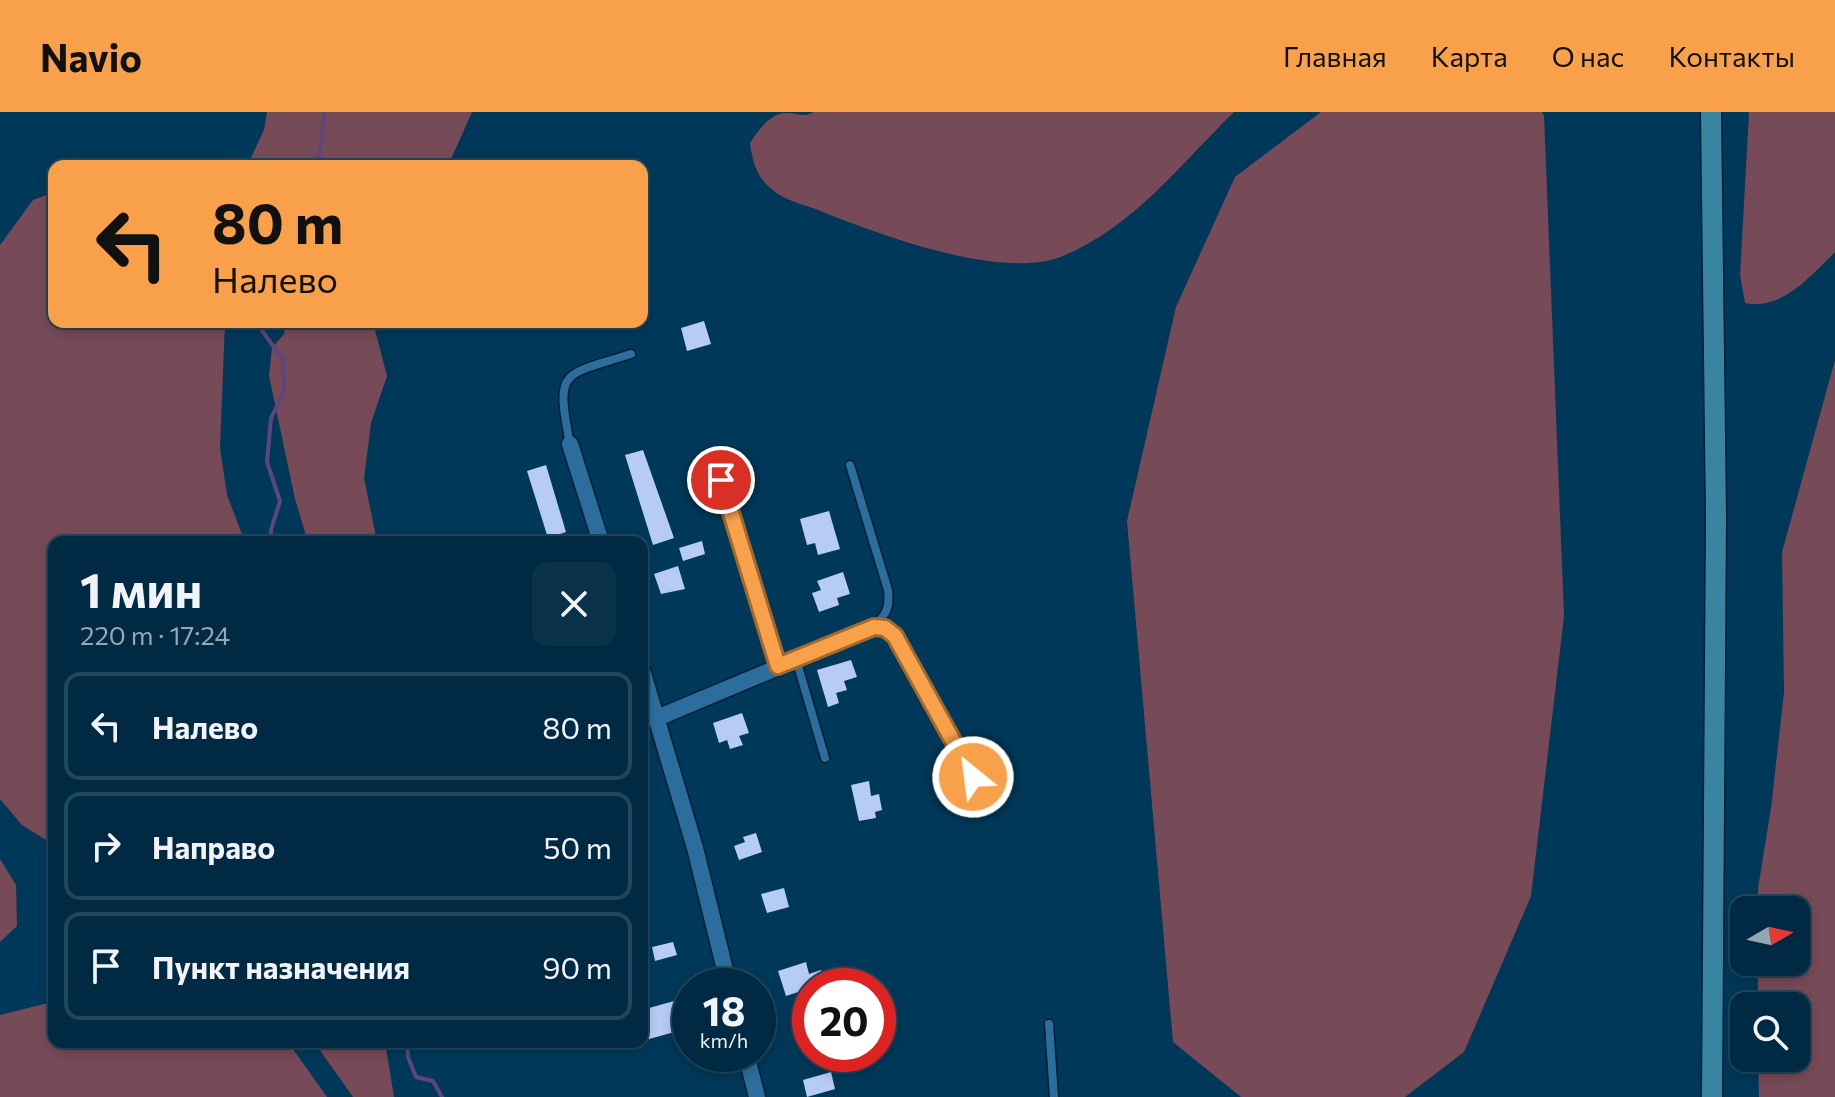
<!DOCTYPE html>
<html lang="ru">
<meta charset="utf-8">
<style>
:root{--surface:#002a43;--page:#0a324a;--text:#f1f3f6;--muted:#95a7b2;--line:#22465c;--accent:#f8a14a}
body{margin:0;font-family:Commissioner,sans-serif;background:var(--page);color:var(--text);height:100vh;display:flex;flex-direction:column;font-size:30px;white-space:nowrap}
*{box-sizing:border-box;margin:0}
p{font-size:26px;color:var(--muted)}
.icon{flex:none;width:44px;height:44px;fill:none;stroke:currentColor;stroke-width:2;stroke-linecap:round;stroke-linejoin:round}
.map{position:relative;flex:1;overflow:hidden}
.sheet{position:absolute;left:48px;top:424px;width:600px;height:512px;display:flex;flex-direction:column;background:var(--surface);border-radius:16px;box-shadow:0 4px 12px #0003,0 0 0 2px var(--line)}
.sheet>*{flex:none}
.hud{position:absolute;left:48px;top:48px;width:600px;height:168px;border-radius:16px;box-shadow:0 4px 12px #0003,0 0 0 2px var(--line);background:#f8a14a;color:#111;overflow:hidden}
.needle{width:52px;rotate:81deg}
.tools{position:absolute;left:1730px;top:784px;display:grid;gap:16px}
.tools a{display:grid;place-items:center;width:80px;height:80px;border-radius:16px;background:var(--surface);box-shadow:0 4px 12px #0003,0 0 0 2px var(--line);font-size:40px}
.speed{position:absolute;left:672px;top:856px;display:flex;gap:16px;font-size:40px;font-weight:700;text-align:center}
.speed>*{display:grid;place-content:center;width:104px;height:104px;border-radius:50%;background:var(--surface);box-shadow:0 4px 12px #0003,0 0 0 2px var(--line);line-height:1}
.speed small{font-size:20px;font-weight:400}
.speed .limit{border:12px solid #d22;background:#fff;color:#111}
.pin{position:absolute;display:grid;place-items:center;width:68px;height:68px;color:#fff;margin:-34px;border:4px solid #fff;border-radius:50%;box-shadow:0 2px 8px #0007}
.me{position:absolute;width:88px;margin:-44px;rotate:331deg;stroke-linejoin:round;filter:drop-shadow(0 0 6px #0008)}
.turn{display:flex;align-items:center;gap:28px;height:168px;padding:0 32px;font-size:36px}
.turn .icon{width:104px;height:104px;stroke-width:2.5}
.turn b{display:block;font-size:56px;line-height:68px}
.round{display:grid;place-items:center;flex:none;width:84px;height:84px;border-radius:16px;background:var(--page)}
.headline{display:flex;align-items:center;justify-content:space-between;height:136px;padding:0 32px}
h1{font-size:48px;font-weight:700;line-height:60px}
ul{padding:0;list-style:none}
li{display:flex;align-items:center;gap:24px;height:108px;margin:0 16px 12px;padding:0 16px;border:4px solid var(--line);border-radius:16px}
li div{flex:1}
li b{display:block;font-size:30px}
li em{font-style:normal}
header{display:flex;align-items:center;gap:48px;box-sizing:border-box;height:112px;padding:0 40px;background:var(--accent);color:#111}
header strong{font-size:38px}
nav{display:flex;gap:44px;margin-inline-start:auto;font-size:28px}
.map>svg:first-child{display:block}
</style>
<header>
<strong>Navio</strong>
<nav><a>Главная</a><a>Карта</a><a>О нас</a><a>Контакты</a></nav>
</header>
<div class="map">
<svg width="1835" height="985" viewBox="0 0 1835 985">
<rect width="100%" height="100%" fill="#003859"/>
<path fill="#764a56" d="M 267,0 L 472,0 L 448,54 L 247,54 L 264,18 Z
M 814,0 L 1234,0 C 1181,52 1133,115 1063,144 C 1004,169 880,123 823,100 C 809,94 790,90 778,82 C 758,68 753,54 750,31 C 759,18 769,1 787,1 C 798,1 803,6 814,0 Z
M 1321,0 L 1542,0 L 1544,4 L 1564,504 L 1531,784 L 1464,940 L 1405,985 L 1241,985 L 1173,930 L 1127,409 L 1176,195 L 1235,65 Z
M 1749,0 L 1835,0 L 1835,140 C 1811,164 1781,199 1745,191 L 1740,163 Z
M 54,80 L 54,210 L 225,210 L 220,336 L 227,383 L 245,430 L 54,430 L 54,733 L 22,713 L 0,687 L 0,133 L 33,88 Z
M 286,210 L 373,210 L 387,264 L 371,311 L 364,366 L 377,430 L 308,430 L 295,387 L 269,264 L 272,236 L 284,222 Z
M 1835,248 L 1835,985 L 1759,985 L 1758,946 L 1796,946 L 1796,894 L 1758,894 L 1758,850 L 1796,850 L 1796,798 L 1758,798 L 1758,776 L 1771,696 L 1784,580 L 1782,440 Z
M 0,747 L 16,773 L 17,814 L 0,830 Z
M 54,881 L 54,930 L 288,930 L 327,985 L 0,985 L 0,903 L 48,891 Z
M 314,930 L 385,930 L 394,985 L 353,985 Z"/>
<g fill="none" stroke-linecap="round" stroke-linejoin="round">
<path stroke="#5d467e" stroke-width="4" d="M 318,54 L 325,0
M 256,210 L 283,248 L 284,280 L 271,306 L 267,350 L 280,389 L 271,418 L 271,430
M 407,930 L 408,945 L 416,965 L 433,969 L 442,985"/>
</g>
<path fill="#b6ccf3" d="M 704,209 L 711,232 L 687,239 L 681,216 Z
M 643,338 L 674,426 L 653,433 L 625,343 Z
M 546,353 L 566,420 L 548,426 L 527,359 Z
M 829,399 L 840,437 L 818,443 L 815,431 L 807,433 L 800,407 Z
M 702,429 L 705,442 L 683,449 L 679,436 Z
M 678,454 L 685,477 L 661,482 L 654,462 Z
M 843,460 L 850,482 L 837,486 L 839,493 L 819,500 L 812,481 L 821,478 L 817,469 Z
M 851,548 L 857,565 L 844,569 L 847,578 L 836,581 L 839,591 L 828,595 L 817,558 Z
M 742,601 L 749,621 L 739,624 L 743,633 L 730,637 L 727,628 L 719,631 L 713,611 Z
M 869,669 L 871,684 L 879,682 L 882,698 L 875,700 L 876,706 L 859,709 L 851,673 Z
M 756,721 L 762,740 L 739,748 L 734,734 L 745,730 L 743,725 Z
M 784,776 L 789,795 L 767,801 L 761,782 Z
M 673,830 L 677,843 L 655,849 L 652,835 Z
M 806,850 L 809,862 L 821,858 L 826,871 L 786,884 L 778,859 Z
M 674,889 L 681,914 L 677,915 L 678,919 L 642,929 L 642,898 Z
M 810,900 L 810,920 L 799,923 L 793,904 Z
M 831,960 L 835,977 L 807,985 L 803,968 Z"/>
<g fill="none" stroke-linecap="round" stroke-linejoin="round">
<defs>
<path id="service" d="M 570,332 C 555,256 562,264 631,242
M 850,353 L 888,478 C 890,495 887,502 874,514
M 721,368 L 778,554
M 874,515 L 885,516 L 895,524 L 973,665
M 796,547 L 825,646
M 1049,912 L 1054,985"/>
<path id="minor" d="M 570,332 L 601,430
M 642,558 L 695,736 L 729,874
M 657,606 L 874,515
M 746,942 L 757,985"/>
<path id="secondary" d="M 1711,0 L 1716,405 L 1712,985"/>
</defs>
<use href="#service" stroke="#001e35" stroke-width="11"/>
<use href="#minor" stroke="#001e35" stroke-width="19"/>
<use href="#secondary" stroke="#001e35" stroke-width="23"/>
<use href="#service" stroke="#2b6e9d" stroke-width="8"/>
<use href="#minor" stroke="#2b6e9d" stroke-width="16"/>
<use href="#secondary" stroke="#3984a1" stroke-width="20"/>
</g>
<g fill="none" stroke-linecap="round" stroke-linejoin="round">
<defs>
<path id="route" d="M 721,368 L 778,554 L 874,515 L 885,516 L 895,524 L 973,665"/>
</defs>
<use href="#route" stroke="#a16930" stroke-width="20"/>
<use href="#route" stroke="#f8a14a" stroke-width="14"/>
</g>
</svg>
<div class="tools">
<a><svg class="needle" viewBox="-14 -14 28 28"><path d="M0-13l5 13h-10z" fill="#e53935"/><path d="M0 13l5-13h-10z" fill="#95a7b2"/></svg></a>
<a><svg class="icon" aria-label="search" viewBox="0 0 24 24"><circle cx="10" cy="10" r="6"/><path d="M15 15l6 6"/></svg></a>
</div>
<div class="speed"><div>18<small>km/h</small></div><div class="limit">20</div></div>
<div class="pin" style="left:721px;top:368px;background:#d93025"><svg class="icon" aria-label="arrive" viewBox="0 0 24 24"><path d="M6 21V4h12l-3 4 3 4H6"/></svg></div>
<svg class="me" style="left:973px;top:665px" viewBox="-20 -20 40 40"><circle r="17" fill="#f8a14a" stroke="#fff" stroke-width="3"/><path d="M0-11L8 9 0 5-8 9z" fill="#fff"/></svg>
<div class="hud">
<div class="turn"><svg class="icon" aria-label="left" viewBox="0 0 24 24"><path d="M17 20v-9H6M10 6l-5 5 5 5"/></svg><div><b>80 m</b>Налево</div></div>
</div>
<section class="sheet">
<div class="headline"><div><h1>1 мин</h1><p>220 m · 17:24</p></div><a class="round"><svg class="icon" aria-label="close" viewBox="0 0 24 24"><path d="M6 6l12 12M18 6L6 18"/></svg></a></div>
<ul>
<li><svg class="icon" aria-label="left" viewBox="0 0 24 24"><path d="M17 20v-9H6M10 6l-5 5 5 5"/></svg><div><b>Налево</b></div><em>80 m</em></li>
<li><svg class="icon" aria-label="right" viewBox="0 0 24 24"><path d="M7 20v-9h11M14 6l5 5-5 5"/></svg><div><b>Направо</b></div><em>50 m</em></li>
<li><svg class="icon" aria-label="arrive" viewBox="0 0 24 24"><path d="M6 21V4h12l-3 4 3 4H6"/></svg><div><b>Пункт назначения</b></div><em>90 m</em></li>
</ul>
</section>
</div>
